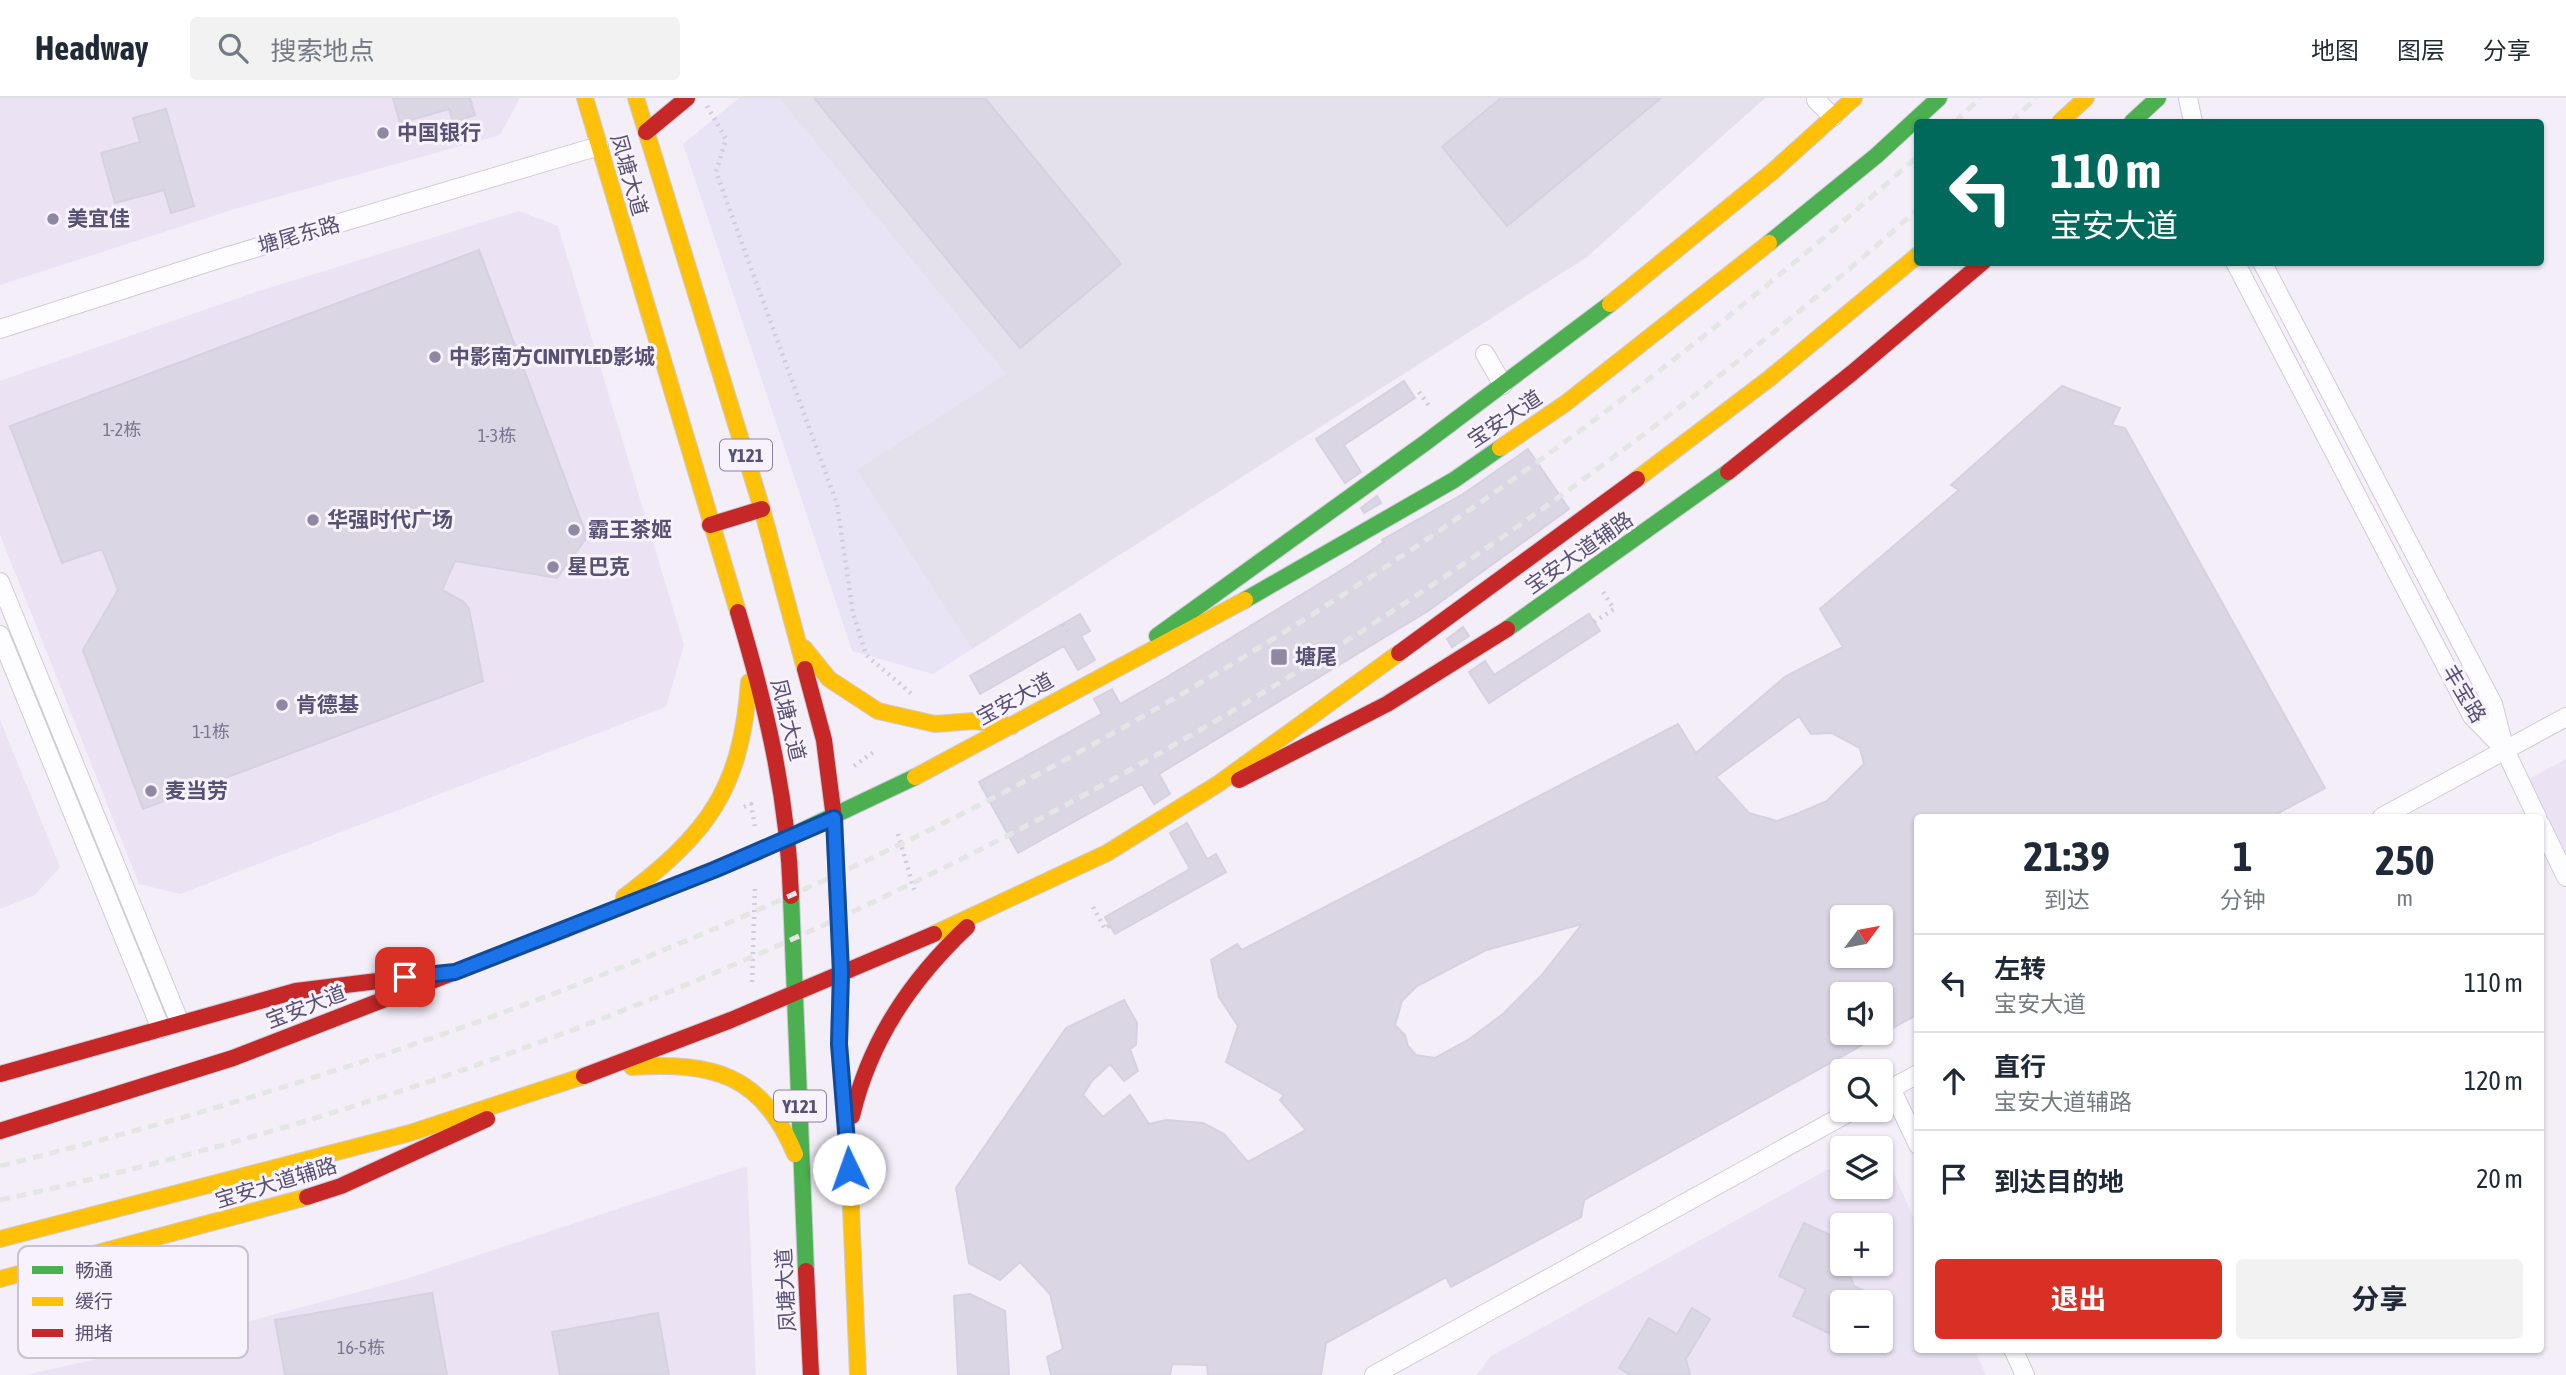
<!DOCTYPE html>
<html lang="zh">
<meta charset="utf-8">
<style>
:root{--surface:#fff;--page:#f2f2f3;--text:#1f2937;--muted:#747a83;--line:#e0e1e3;--accent:#d93025}
body{margin:0;font-family:"Asap Condensed","Noto Sans SC",sans-serif;background:var(--page);color:var(--text);height:100vh;display:flex;flex-direction:column;font-size:26px;white-space:nowrap}
*{box-sizing:border-box;margin:0}
p{font-size:23px;color:var(--muted)}
.icon{flex:none;width:38px;height:38px;fill:none;stroke:currentColor;stroke-width:2;stroke-linecap:round;stroke-linejoin:round}
.map{position:relative;flex:1;overflow:hidden}
.sheet{position:absolute;left:1914px;top:716px;width:630px;height:539px;display:flex;flex-direction:column;background:var(--surface);border-radius:7px;box-shadow:0 2px 5px #0004}
.sheet>*{flex:none}
.hud{position:absolute;left:1914px;top:21px;width:630px;height:147px;border-radius:7px;box-shadow:0 2px 5px #0004;background:#00695c;color:#fff;overflow:hidden}
.needle{width:46px;rotate:58deg}
.fabs{position:absolute;left:1830px;top:807px;display:grid;gap:14px}
.fabs a{display:grid;place-items:center;width:63px;height:63px;border-radius:7px;background:var(--surface);box-shadow:0 2px 5px #0004;font-size:35px}
.pin{position:absolute;display:grid;place-items:center;width:60px;height:60px;color:#fff;margin:-30px;border-radius:14px;box-shadow:0 4px 10px #0006}
.me{position:absolute;width:77px;margin:-38px;rotate:357deg;stroke-linejoin:round;filter:drop-shadow(0 0 5px #0008)}
.turn{display:flex;align-items:center;gap:24px;height:147px;padding:0 21px;font-size:32px}
.turn .icon{width:91px;height:91px;stroke-width:2.5}
.turn b{display:block;font-size:49px;line-height:60px}
.eta{display:flex;justify-content:space-evenly;align-items:center;height:119px;text-align:center}
.eta b{font-size:42px;font-weight:700;line-height:49px}
.primary-button{display:flex;gap:14px;margin-top:auto;padding:14px 21px}
.primary-button a{flex:1;height:80px;border-radius:7px;background:var(--accent);color:#fff;font-size:28px;font-weight:700;line-height:80px;text-align:center}
.primary-button a+a{background:var(--page);color:var(--text)}
ul{padding:0;list-style:none}
li{display:flex;align-items:center;gap:21px;height:98px;padding:0 21px;border-top:2px solid var(--line)}
li div{flex:1}
li b{display:block;font-size:26px}
li em{font-style:normal}
header{display:flex;align-items:center;gap:42px;box-sizing:border-box;height:98px;padding:0 35px;background:var(--surface);border-bottom:2px solid var(--line)}
header strong{font-size:33px}
nav{display:flex;gap:38px;margin-inline-start:auto;font-size:24px}
.search{width:490px;height:63px;background:var(--page);display:flex;align-items:center;gap:18px;box-sizing:border-box;padding:0 24px;border-radius:7px;color:var(--muted);font-size:26px}
.map>svg:first-child{display:block}
</style>
<header>
<strong>Headway</strong>
<div class="search"><svg class="icon" aria-label="search" viewBox="0 0 24 24"><circle cx="10" cy="10" r="6"/><path d="M15 15l6 6"/></svg>搜索地点</div>
<nav><a>地图</a><a>图层</a><a>分享</a></nav>
</header>
<div class="map">
<svg width="2566" height="1277" viewBox="0 0 2566 1277">
<rect width="100%" height="100%" fill="#f3eef8"/>
<path fill="#ebe3f4" fill-rule="evenodd" d="M 0,0 L 520,0 L 500,37 L 238,110 L 0,187 Z
M 519,113 L 558,128 L 684,547 L 666,609 L 180,796 L 139,786 L 0,437 L 0,283 L 259,193 Z
M 0,622 L 60,769 L 35,797 L 0,811 Z
M 2566,661 L 2566,759 L 2525,683 Z
M 1879,1043 L 1918,1129 L 1918,1251 L 1974,1251 L 1986,1277 L 1476,1277 L 1491,1258 L 1843,1063 L 1843,1088 L 1881,1088 L 1881,1050 L 1867,1050 ZM 1843,1127 L 1881,1127 L 1881,1166 L 1843,1166 ZM 1843,1204 L 1881,1204 L 1881,1242 L 1843,1242 Z
M 747,1068 L 756,1277 L 25,1277 L 173,1244 L 406,1181 Z"/>
<path fill="#e8e4f6" d="M 739,0 L 779,0 L 1007,276 L 858,372 L 972,551 L 933,576 L 852,553 L 683,46 Z"/>
<path fill="#e4e0ec" d="M 779,0 L 1765,0 L 1587,159 L 972,551 L 857,372 L 1006,276 Z"/>
<path fill="#dbd6e4" stroke="#d6d1e0" stroke-width="2" fill-rule="evenodd" d="M 393,0 L 470,0 L 475,17 L 453,24 L 449,11 L 400,25 Z
M 814,0 L 985,0 L 1121,166 L 1020,250 Z
M 1501,0 L 1661,0 L 1507,128 L 1442,49 Z
M 166,11 L 194,108 L 171,115 L 164,92 L 115,105 L 101,55 L 140,44 L 133,20 Z
M 479,152 L 587,439 L 557,480 L 455,463 L 442,492 L 464,504 L 469,511 L 483,583 L 143,711 L 83,552 L 118,492 L 102,451 L 62,465 L 10,328 Z
M 1404,283 L 1415,300 L 1344,347 L 1361,374 L 1345,385 L 1316,341 Z
M 2062,288 L 2120,310 L 2112,327 L 2125,330 L 2325,690 L 2271,719 L 1918,719 L 1918,916 L 1584,1102 L 1581,1119 L 1451,1189 L 1446,1179 L 1326,1245 L 1321,1277 L 1208,1277 L 1207,1267 L 1172,1266 L 1170,1277 L 1051,1277 L 1047,1259 L 1063,1251 L 1050,1196 L 1020,1164 L 1000,1182 L 969,1165 L 956,1090 L 1066,930 L 1124,902 L 1137,925 L 1136,947 L 1130,951 L 1138,973 L 1124,983 L 1110,966 L 1092,983 L 1083,997 L 1103,1019 L 1130,997 L 1149,1026 L 1166,1022 L 1203,1025 L 1224,1036 L 1248,1064 L 1306,1032 L 1280,1002 L 1284,997 L 1226,964 L 1238,928 L 1219,899 L 1211,862 L 1237,846 L 1242,852 L 1678,626 L 1696,655 L 1786,578 L 1843,549 L 1820,511 L 1959,392 L 1951,387 ZM 1799,618 L 1811,636 L 1832,635 L 1860,650 L 1864,666 L 1827,703 L 1799,715 L 1777,723 L 1749,715 L 1716,679 ZM 1843,819 L 1881,819 L 1881,858 L 1843,858 ZM 1582,826 L 1541,878 L 1503,916 L 1468,942 L 1435,960 L 1416,957 L 1408,948 L 1405,937 L 1395,927 L 1402,903 L 1417,888 L 1486,852 ZM 1843,896 L 1881,896 L 1881,934 L 1843,934 Z
M 1528,351 L 1569,411 L 1428,513 L 1159,676 L 1170,696 L 1154,706 L 1142,686 L 1018,755 L 979,684 L 1102,616 L 1094,601 L 1112,591 L 1120,606 L 1167,579 L 1348,468 L 1384,444 L 1382,442 L 1463,396 Z
M 1377,398 L 1381,405 L 1364,415 L 1361,410 Z
M 1080,516 L 1090,533 L 1081,538 L 1095,562 L 1078,572 L 1064,548 L 980,596 L 970,578 Z
M 1589,516 L 1600,533 L 1489,605 L 1469,574 L 1485,563 L 1494,577 Z
M 1463,529 L 1469,538 L 1452,549 L 1447,541 Z
M 1187,725 L 1207,761 L 1216,756 L 1226,774 L 1115,836 L 1105,819 L 1190,771 L 1170,735 Z
M 1804,1125 L 1843,1143 L 1843,1166 L 1846,1166 L 1854,1188 L 1887,1204 L 1843,1204 L 1843,1242 L 1793,1218 L 1806,1191 L 1779,1178 Z
M 432,1195 L 447,1277 L 285,1277 L 275,1222 Z
M 970,1196 L 1005,1213 L 1009,1277 L 958,1277 L 954,1198 Z
M 1692,1210 L 1710,1221 L 1686,1261 L 1690,1277 L 1630,1277 L 1619,1270 L 1649,1220 L 1677,1236 Z
M 658,1215 L 669,1277 L 560,1277 L 552,1234 Z"/>
<g fill="none" stroke-linecap="round" stroke-linejoin="round">
<defs>
<path id="street" d="M 2188,0 L 2193,24
M 1816,2 L 1833,19
M 2235,164 L 2472,618 L 2505,652
M 2262,164 L 2493,606 L 2505,652 L 2537,719
M 0,231 L 225,159 L 599,48
M 1485,256 L 1503,287
M 0,484 L 180,925
M 0,537 L 161,931
M 2382,719 L 2566,619
M 2541,727 L 2566,779
M 1891,990 L 1918,1047
M 1881,996 L 1918,976
M 2013,1251 L 2025,1277
M 1374,1277 L 1853,1012"/>
<path id="fast" d="M 2132,24 L 2158,0
M 1769,145 L 1876,58 L 1939,0
M 1245,502 L 1454,382 L 1500,350
M 1507,531 L 1728,374
M 1157,538 L 1425,345 L 1610,206
M 791,798 L 806,1173
M 566,831 L 757,754 L 915,679"/>
<path id="slow" d="M 585,0 L 738,514
M 636,0 L 762,411 L 805,571
M 2060,24 L 2086,0
M 1610,206 L 1772,74 L 1854,0
M 1500,350 L 1566,305 L 1769,145
M 1637,381 L 1770,280 L 1918,157
M 804,550 L 829,581 L 878,613 L 935,626 L 974,623 L 1012,628
M 915,679 L 1245,502
M 624,799 C 708,735 741,692 749,584
M 934,836 L 1107,755 L 1218,686 L 1399,555
M 632,969 C 713,964 762,976 795,1056
M 849,1062 L 858,1277
M 0,1141 L 410,1035 L 584,978
M 0,1181 L 307,1099"/>
<path id="jam" d="M 646,34 L 687,0
M 1728,374 L 1852,275 L 1983,164
M 710,427 L 762,411
M 738,514 C 766,608 788,700 791,798
M 1399,555 L 1637,381
M 805,571 L 824,642 L 834,720 L 841,875 L 839,946 L 849,1062
M 1239,682 L 1387,606 L 1507,531
M 0,976 L 296,893 L 435,876
M 584,978 L 731,922 L 934,836
M 852,1018 C 870,942 911,882 967,829
M 0,1033 L 233,960 L 566,831
M 307,1099 L 341,1088 L 487,1021
M 806,1173 L 811,1277"/>
</defs>
<use href="#street" stroke="#d0ccd7" stroke-width="20"/>
<use href="#fast" stroke="#cecad7" stroke-width="18"/>
<use href="#slow" stroke="#cecad7" stroke-width="18"/>
<use href="#jam" stroke="#cecad7" stroke-width="18"/>
<path stroke="#cfcdd8" stroke-width="4.5" stroke-dasharray="2 5" stroke-linecap="butt" d="M 707,8 L 726,41 L 716,74 L 837,406 L 853,515 L 866,557 L 913,597
M 1419,294 L 1430,309
M 1594,524 L 1614,511 L 1603,494
M 1063,526 L 1068,533
M 854,668 L 875,653
M 744,709 L 751,706 L 755,728
M 898,736 L 915,795
M 1093,809 L 1105,831 L 1110,827
M 752,884 L 755,790"/>
<use href="#street" stroke="#fdfcfe" stroke-width="18"/>
<use href="#fast" stroke="#4caf50" stroke-width="16"/>
<use href="#slow" stroke="#ffc107" stroke-width="16"/>
<use href="#jam" stroke="#c62828" stroke-width="16"/>
<path stroke="#e3e6e5" stroke-width="5" stroke-dasharray="10 7" stroke-linecap="butt" d="M 1955,24 L 1980,0
M 2011,24 L 2036,0
M 0,1068 C 341,984 676,863 989,702 C 1324,529 1636,309 1918,58
M 0,1102 C 710,949 1377,593 1918,111"/>
</g>
<g fill="none" stroke-linecap="round" stroke-linejoin="round">
<defs>
<path id="route" d="M 405,879 L 455,874 L 714,772 L 834,720 L 841,875 L 839,946 L 849,1071"/>
</defs>
<use href="#route" stroke="#114b97" stroke-width="18"/>
<use href="#route" stroke="#1a73e8" stroke-width="12"/>
</g>
<g fill="#8e88a2" stroke="#f7f2fd" stroke-width="2.5">
<circle cx="383" cy="35" r="7"/>
<circle cx="53" cy="121" r="7"/>
<circle cx="435" cy="259" r="7"/>
<circle cx="313" cy="422" r="7"/>
<circle cx="574" cy="432" r="7"/>
<circle cx="553" cy="469" r="7"/>
<rect x="1270" y="550" width="18" height="18" rx="3.5"/>
<circle cx="282" cy="607" r="7"/>
<circle cx="151" cy="693" r="7"/>
</g>
<g text-anchor="middle" stroke-width="6" stroke-linejoin="round" paint-order="stroke">
<g font-size="18" fill="#7a7491">
<text x="122" y="338">1-2栋</text>
<text x="497" y="344">1-3栋</text>
<text x="211" y="640">1-1栋</text>
<text x="361" y="1256">16-5栋</text>
</g>
<g fill="#f7f2fd" stroke="#87819c" stroke-width="2">
<rect x="720" y="341.5" width="52" height="31" rx="5"/>
<rect x="774" y="992.5" width="52" height="31" rx="5"/>
</g>
<g font-size="19" font-weight="bold" fill="#575173">
<text x="746" y="364">Y121</text>
<text x="800" y="1015">Y121</text>
</g>
<g font-size="21" font-weight="bold" fill="#575173" stroke="#f7f2fd" text-anchor="start">
<text x="397" y="42">中国银行</text>
<text x="67" y="128">美宜佳</text>
<text x="449" y="266">中影南方CINITYLED影城</text>
<text x="327" y="429">华强时代广场</text>
<text x="588" y="439">霸王茶姬</text>
<text x="567" y="476">星巴克</text>
<text x="1295" y="566">塘尾</text>
<text x="296" y="614">肯德基</text>
<text x="165" y="700">麦当劳</text>
</g>
<g font-size="21" fill="#575173" stroke="#f7f2fd">
<text transform="translate(629 77) rotate(74)" y="7">凤塘大道</text>
<text transform="translate(299 137) rotate(-16)" y="7">塘尾东路</text>
<text transform="translate(1505 321) rotate(-34)" y="7">宝安大道</text>
<text transform="translate(1579 455) rotate(-35)" y="7">宝安大道辅路</text>
<text transform="translate(2464 596) rotate(59)" y="7">丰宝路</text>
<text transform="translate(1015 601) rotate(-29)" y="7">宝安大道</text>
<text transform="translate(788 622) rotate(76)" y="7">凤塘大道</text>
<text transform="translate(306 909) rotate(-21)" y="7">宝安大道</text>
<text transform="translate(276 1085) rotate(-17)" y="7">宝安大道辅路</text>
<text transform="translate(786 1192) rotate(-93)" y="7">凤塘大道</text>
</g>
</g>
<rect x="18" y="1148" width="230" height="112" rx="10" fill="#f7f2fd" stroke="#c7c2d4" stroke-width="2"/>
<rect x="32" y="1168" width="31" height="8" fill="#4caf50"/>
<rect x="32" y="1199" width="31" height="9" fill="#ffc107"/>
<rect x="32" y="1231" width="31" height="8" fill="#c62828"/>
<g font-size="19" fill="#575173">
<text x="75" y="1179">畅通</text>
<text x="75" y="1210">缓行</text>
<text x="75" y="1242">拥堵</text>
</g>
</svg>
<div class="fabs">
<a><svg class="needle" viewBox="-14 -14 28 28"><path d="M0-13l5 13h-10z" fill="#e53935"/><path d="M0 13l5-13h-10z" fill="#747a83"/></svg></a>
<a><svg class="icon" aria-label="sound" viewBox="0 0 24 24"><path d="M4 9h4l5-4v14l-5-4H4zM17 9q2 3 0 6"/></svg></a>
<a><svg class="icon" aria-label="search" viewBox="0 0 24 24"><circle cx="10" cy="10" r="6"/><path d="M15 15l6 6"/></svg></a>
<a><svg class="icon" aria-label="layers" viewBox="0 0 24 24"><path d="M12 4l9 5-9 5-9-5zM3 14l9 5 9-5"/></svg></a>
<a>+</a>
<a>−</a>
</div>
<div class="pin" style="left:405px;top:879px;background:#d93025"><svg class="icon" aria-label="arrive" viewBox="0 0 24 24"><path d="M6 21V4h12l-3 4 3 4H6"/></svg></div>
<svg class="me" style="left:849px;top:1071px" viewBox="-20 -20 40 40"><circle r="19" fill="#fff"/><path d="M0-13L10 11 0 6-10 11z" fill="#1a73e8"/></svg>
<div class="hud">
<div class="turn"><svg class="icon" aria-label="left" viewBox="0 0 24 24"><path d="M17 20v-9H6M10 6l-5 5 5 5"/></svg><div><b>110 m</b>宝安大道</div></div>
</div>
<section class="sheet">
<div class="eta">
<div><b>21:39</b><p>到达</p></div>
<div><b>1</b><p>分钟</p></div>
<div><b>250</b><p>m</p></div>
</div>
<ul>
<li><svg class="icon" aria-label="left" viewBox="0 0 24 24"><path d="M17 20v-9H6M10 6l-5 5 5 5"/></svg><div><b>左转</b><p>宝安大道</p></div><em>110 m</em></li>
<li><svg class="icon" aria-label="ahead" viewBox="0 0 24 24"><path d="M12 20V5M6 11l6-6 6 6"/></svg><div><b>直行</b><p>宝安大道辅路</p></div><em>120 m</em></li>
<li><svg class="icon" aria-label="arrive" viewBox="0 0 24 24"><path d="M6 21V4h12l-3 4 3 4H6"/></svg><div><b>到达目的地</b></div><em>20 m</em></li>
</ul>
<div class="primary-button"><a>退出</a><a>分享</a></div>
</section>
</div>
